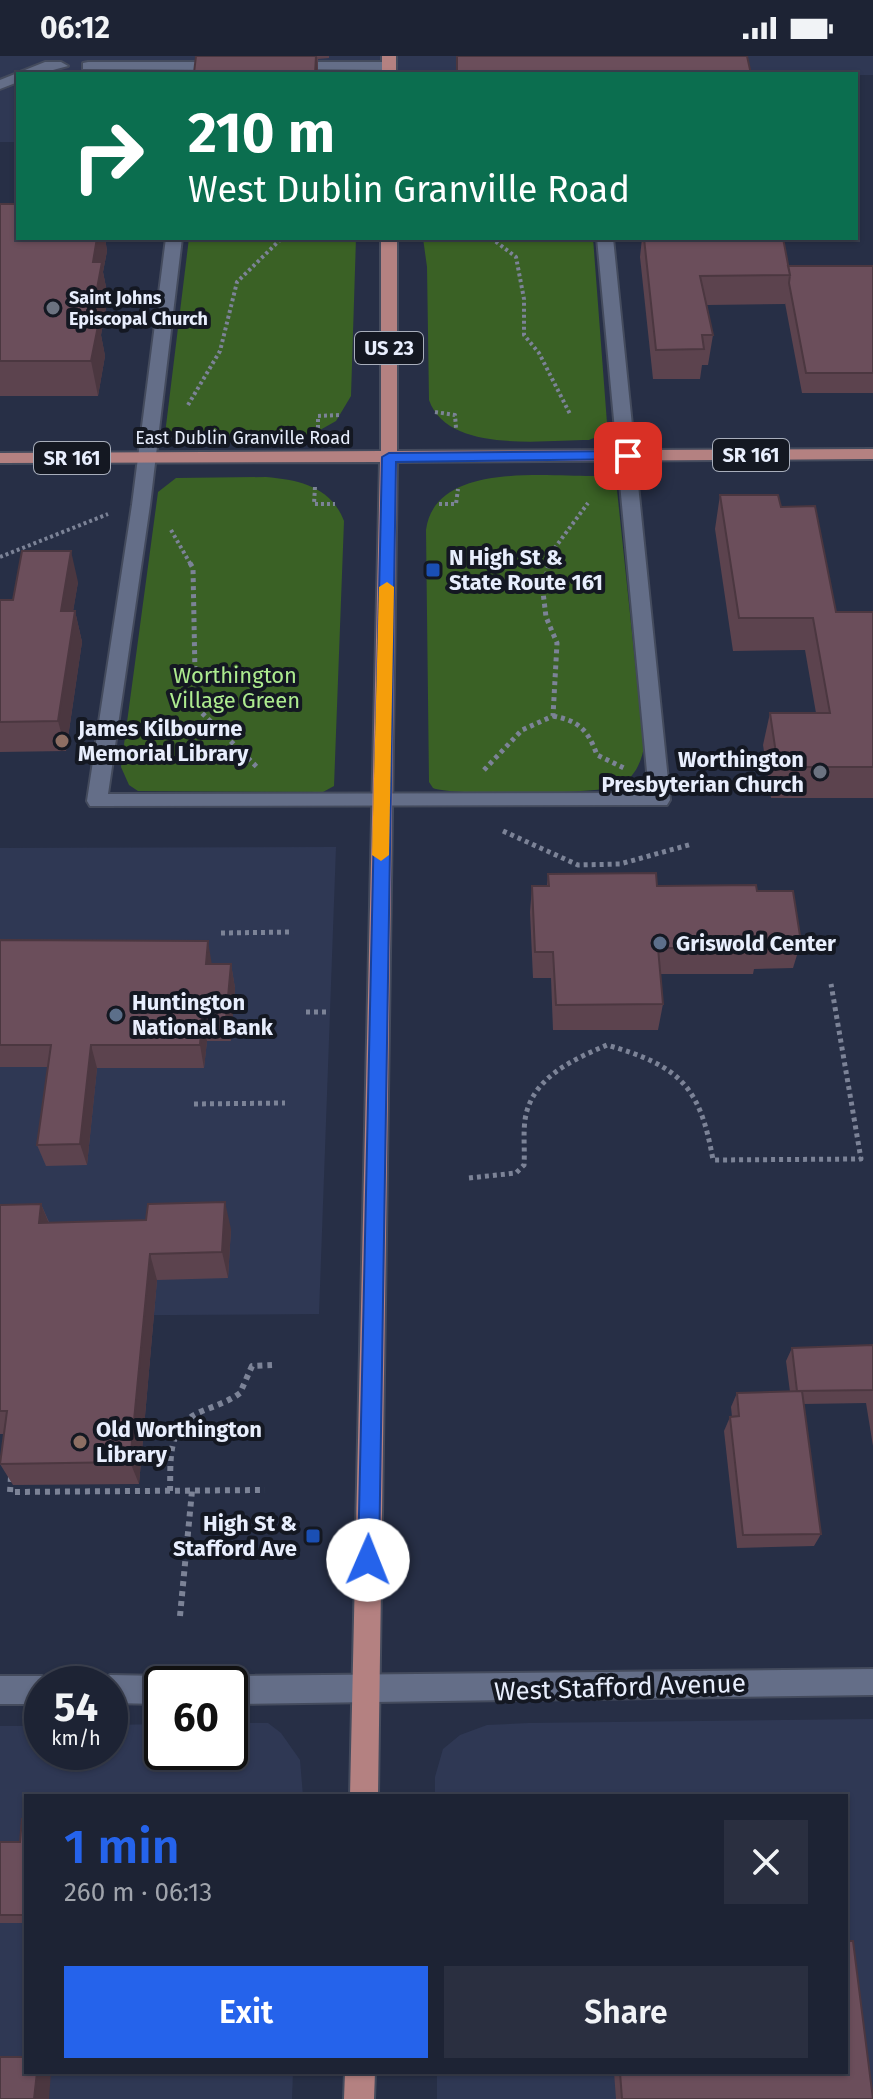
<!DOCTYPE html>
<meta charset="utf-8">
<style>
:root{--surface:#1d2334;--page:#2a2f40;--text:#f1f3f6;--muted:#a0a4ac;--line:#3b404f;--accent:#2563eb}
body{margin:0;font-family:"Fira Sans",sans-serif;background:var(--page);color:var(--text);height:100vh;display:flex;flex-direction:column;font-size:30px;white-space:nowrap}
*{box-sizing:border-box;margin:0}
p{font-size:26px;color:var(--muted)}
.icon{flex:none;width:44px;height:44px;fill:none;stroke:currentColor;stroke-width:2;stroke-linecap:round;stroke-linejoin:round}
.map{position:relative;flex:1;overflow:hidden}
.panel{position:absolute;left:24px;top:1738px;width:824px;height:280px;display:flex;flex-direction:column;background:var(--surface);border-radius:0px;box-shadow:0 2px 6px #0004,0 0 0 2px var(--line)}
.panel>*{flex:none}
.banner{position:absolute;left:16px;top:16px;width:842px;height:168px;border-radius:0px;box-shadow:0 2px 6px #0004,0 0 0 2px var(--line);background:#0b6e4f;color:#fff;overflow:hidden}
.speed{position:absolute;left:24px;top:1610px;display:flex;gap:16px;font-size:40px;font-weight:700;text-align:center}
.speed>*{display:grid;place-content:center;width:104px;height:104px;border-radius:50%;background:var(--surface);box-shadow:0 2px 6px #0004,0 0 0 2px var(--line);line-height:1}
.speed small{font-size:20px;font-weight:400}
.speed .limit{border:4px solid #111;border-radius:12px;background:#fff;color:#111}
.pin{position:absolute;display:grid;place-items:center;width:68px;height:68px;color:#fff;margin:-34px;border-radius:16px;box-shadow:0 4px 12px #0006}
.me{position:absolute;width:88px;margin:-44px;rotate:1deg;stroke-linejoin:round;filter:drop-shadow(0 0 6px #0008)}
.turn{display:flex;align-items:center;gap:28px;height:168px;padding:0 40px;font-size:36px}
.turn .icon{width:104px;height:104px;stroke-width:2.5}
.turn b{display:block;font-size:56px;line-height:68px}
.round{display:grid;place-items:center;flex:none;width:84px;height:84px;border-radius:0px;background:var(--page)}
.summary{display:flex;align-items:center;justify-content:space-between;height:136px;padding:0 40px}
h1{font-size:48px;font-weight:600;line-height:60px;color:var(--accent)}
.cta{display:flex;gap:16px;margin-top:auto;padding:16px 40px}
.cta a{flex:1;height:92px;border-radius:0px;background:var(--accent);color:#fff;font-size:32px;font-weight:600;line-height:92px;text-align:center}
.cta a+a{background:var(--page);color:var(--text)}
.status{display:flex;justify-content:space-between;align-items:center;height:56px;padding:0 40px;background:var(--surface);direction:ltr}
.status svg{height:22px;fill:currentColor}
.map>svg:first-child{display:block}
</style>
<div class="status"><b>06:12</b><svg viewBox="0 0 49 12"><path d="M0 12V9h3v3zM5 12V6h3v6zM10 12V3h3v9zM15 12V0h3v12zM26 1h20v11H26zM47 4h2v5h-2z"/></svg></div>
<div class="map">
<svg width="873" height="2043" viewBox="0 0 873 2043">
<rect width="100%" height="100%" fill="#272f46"/>
<path fill="#2f3854" d="M 0,0 L 873,0 L 873,19 L 18,18 L 18,86 L 0,86 Z
M 336,791 L 319,1258 L 0,1260 L 0,792 Z
M 873,1663 L 873,2043 L 437,2043 L 437,2016 L 846,2016 L 846,1740 L 435,1740 L 435,1721 L 443,1693 L 460,1679 L 487,1669 L 529,1667 Z
M 230,1667 L 268,1667 L 281,1677 L 300,1704 L 303,1740 L 26,1740 L 26,2016 L 293,2016 L 292,2043 L 0,2043 L 0,1670 L 42,1670 L 42,1696 L 110,1696 L 110,1669 L 162,1668 L 162,1696 L 230,1696 Z"/>
<path fill="#3a6125" d="M 189,182 L 356,182 L 351,340 L 336,365 L 313,378 L 292,383 L 178,384 L 165,378 Z
M 423,182 L 593,182 L 607,367 L 601,379 L 589,384 C 544,384 448,398 429,344 L 427,211 Z
M 597,420 L 607,423 L 617,434 L 644,691 C 641,707 634,723 618,730 C 599,738 452,740 433,732 L 429,726 L 426,474 C 435,405 547,421 597,420 Z
M 266,421 C 300,424 331,431 344,465 L 334,730 L 323,736 L 138,735 L 129,729 L 121,711 L 158,436 L 176,422 Z"/>
<g fill="none" stroke-linecap="round" stroke-linejoin="round">
<defs>
<path id="service" d="M 45,6 L 61,6 L 68,10 L 38,18 L 18,18 L 18,26 L 0,33 L 0,24 Z
M 88,6 L 224,6 L 231,10 L 224,14 L 83,13 L 83,7 Z
M 290,6 L 389,6 L 396,10 L 389,14 L 285,13 L 283,10 Z"/>
<path id="minor" d="M 166,182 L 182,182 L 150,449 L 108,738 L 649,737 L 597,182 L 613,182 L 670,744 L 667,749 L 90,750 L 87,745 L 132,449 Z
M 873,1613 L 873,1639 L 230,1648 L 230,1628 L 219,1628 L 230,1620 Z
M 110,1619 L 162,1620 L 173,1628 L 162,1628 L 162,1648 L 110,1647 L 110,1628 L 99,1628 Z
M 0,1620 L 42,1620 L 53,1628 L 42,1628 L 42,1648 L 0,1648 Z"/>
<path id="primary" d="M 382,0 L 396,0 L 396,18 L 382,18 Z
M 381,182 L 397,182 L 397,395 L 873,393 L 873,403 L 397,406 L 378,1740 L 350,1740 L 380,406 L 0,407 L 0,397 L 381,395 Z
M 345,2016 L 375,2016 L 374,2043 L 344,2043 Z"/>
</defs>
<use href="#service" stroke="#444b5d" stroke-width="4"/>
<use href="#minor" stroke="#444b5d" stroke-width="4"/>
<use href="#primary" stroke="#444b5d" stroke-width="4"/>
<path stroke="#7c8397" stroke-width="4" stroke-dasharray="3 3" stroke-linecap="butt" d="M 491,182 L 516,201 L 524,243 L 524,279 L 539,297 L 570,358
M 188,349 L 220,295 L 237,226 L 282,182
M 435,356 L 455,359 L 456,372
M 318,372 L 318,360 L 340,359
M 315,431 L 314,448 L 335,448
M 439,448 L 456,448 L 458,433
M 171,474 L 191,509
M 0,501 L 108,458
M 549,509 L 551,497 L 588,447"/>
<path stroke="#7c8397" stroke-width="5" stroke-dasharray="4 4" stroke-linecap="butt" d="M 190,507 L 193,512 L 195,618 L 201,656 L 259,713
M 553,660 C 579,665 588,674 597,699 L 624,712
M 484,714 L 522,674 L 553,660 L 557,587 L 546,561 L 543,536 L 549,507
M 503,775 L 578,809 L 620,808 L 692,788
M 221,877 L 293,876
M 306,956 L 328,956
M 194,1048 L 285,1047
M 469,1122 L 516,1117 L 524,1109 C 525,1094 523,1079 525,1064 C 531,1022 572,1004 607,989 C 680,1010 700,1030 713,1104 L 861,1103 L 831,928"/>
<path stroke="#7c8397" stroke-width="6" stroke-dasharray="5 5" stroke-linecap="butt" d="M 11,1421 L 10,1436 L 265,1434
M 170,1435 C 171,1404 166,1371 200,1356 C 214,1350 228,1346 240,1337 L 252,1310 L 272,1309
M 180,1560 L 192,1435"/>
<use href="#service" fill="#646e88" fill-rule="evenodd"/>
<use href="#minor" fill="#646e88" fill-rule="evenodd"/>
<use href="#primary" fill="#b48181" fill-rule="evenodd"/>
</g>
<path fill="#5c434e" d="M 196,0 L 329,0 L 329,2 L 318,3 L 318,18 L 194,18 Z
M 0,148 L 18,182 L 105,182 L 107,195 L 103,216 L 108,241 L 101,279 L 105,300 L 98,340 L 0,340 Z
M 642,182 L 783,182 L 788,210 L 873,210 L 873,337 L 802,337 L 785,247 L 785,248 L 707,249 L 713,279 L 708,309 L 702,309 L 700,323 L 653,323 L 640,201 Z
M 720,439 L 781,451 L 836,556 L 873,556 L 873,742 L 771,742 L 763,689 L 770,657 L 816,657 L 805,594 L 733,595 L 715,473 Z
M 78,526 L 73,555 L 75,555 L 82,586 L 66,695 L 0,696 L 0,544 L 13,544 Z
M 548,818 L 657,830 L 757,835 L 801,886 L 793,912 L 754,913 L 753,918 L 660,918 L 663,948 L 658,974 L 553,974 L 551,922 L 533,922 L 530,856 L 532,830 L 547,830 Z
M 0,884 L 212,908 L 231,908 L 235,932 L 231,985 L 207,985 L 204,1012 L 97,1012 L 87,1109 L 46,1110 L 37,1089 L 48,1011 L 0,1011 Z
M 41,1148 L 49,1166 L 231,1173 L 228,1222 L 157,1224 L 139,1428 L 13,1429 L 0,1408 L 4,1378 L 0,1378 L 0,1149 Z
M 873,1289 L 873,1390 L 866,1347 L 803,1348 L 821,1478 L 814,1490 L 737,1492 L 724,1375 L 730,1361 L 732,1361 L 731,1351 L 737,1337 L 790,1336 L 786,1305 L 792,1292 Z
M 26,1763 L 26,1867 L 0,1867 L 0,1786 L 20,1786 Z
M 614,2016 L 846,2016 L 873,2043 L 616,2043 Z"/>
<path fill="#4b3740" d="M 316,0 L 317,0 L 318,18 L 315,18 Z
M 97,182 L 105,182 L 107,195 L 103,216 L 108,241 L 101,279 L 105,300 L 98,340 L 91,305 L 91,265 L 93,206 Z
M 71,495 L 78,526 L 68,586 L 61,555 Z
M 75,555 L 82,586 L 66,695 L 58,665 Z
M 208,885 L 212,909 L 206,908 Z
M 231,908 L 235,932 L 231,985 L 226,963 Z
M 202,962 L 207,985 L 204,1012 L 200,989 Z
M 91,989 L 97,1012 L 87,1109 L 80,1088 Z
M 225,1146 L 231,1173 L 228,1222 L 222,1196 Z
M 41,1148 L 52,1175 L 39,1167 Z
M 150,1198 L 157,1224 L 139,1428 L 130,1406 Z
M 37,2016 L 51,2016 L 49,2043 L 34,2043 Z"/>
<path fill="#6b4e5b" stroke="#4b3740" stroke-width="2" d="M 196,0 L 316,0 L 315,18 L 197,18 L 197,17 L 194,17 Z
M 457,0 L 747,0 L 751,18 L 457,18 Z
M 0,148 L 18,148 L 18,182 L 97,182 L 93,206 L 102,206 L 91,265 L 99,265 L 91,305 L 0,305 Z
M 644,182 L 783,182 L 790,219 L 700,220 L 713,279 L 702,279 L 704,293 L 656,294 Z
M 788,210 L 873,210 L 873,317 L 806,317 L 789,227 L 790,219 Z
M 720,439 L 778,439 L 781,451 L 815,450 L 836,556 L 873,556 L 873,711 L 778,711 L 770,657 L 830,657 L 813,562 L 739,562 Z
M 22,495 L 71,495 L 61,555 L 75,555 L 58,665 L 0,666 L 0,544 L 13,544 Z
M 656,817 L 657,830 L 756,829 L 757,835 L 793,835 L 801,886 L 759,887 L 760,892 L 658,892 L 663,948 L 556,949 L 553,896 L 535,896 L 532,830 L 549,830 L 548,818 Z
M 0,884 L 208,885 L 206,908 L 231,908 L 226,963 L 202,962 L 200,989 L 91,989 L 80,1088 L 37,1089 L 51,989 L 0,989 Z
M 225,1146 L 222,1196 L 150,1198 L 130,1406 L 0,1408 L 7,1355 L 0,1355 L 0,1149 L 41,1148 L 39,1167 L 146,1164 L 148,1148 Z
M 873,1289 L 873,1335 L 873,1334 L 797,1335 L 792,1292 Z
M 802,1335 L 821,1478 L 743,1479 L 730,1361 L 739,1360 L 737,1337 Z
M 22,1763 L 26,1763 L 26,1859 L 0,1859 L 0,1786 L 20,1786 Z
M 846,1885 L 853,1885 L 873,2043 L 622,2043 L 620,2016 L 846,2016 Z
M 0,2001 L 26,2001 L 26,2016 L 37,2016 L 34,2043 L 0,2043 Z"/>
<path fill="#2563eb" stroke="#184099" stroke-width="2" d="M 628,395 L 635,400 L 633,403 L 396,406 L 379,1504 L 376,1511 L 368,1514 L 361,1511 L 358,1504 L 382,401 L 389,397 Z"/>
<path fill="#f59e0b" d="M 387,526 L 394,531 L 389,799 L 381,805 L 372,799 L 379,531 Z"/>
<g fill="#6b7280" stroke="#141822" stroke-width="3">
<circle cx="53" cy="252" r="8"/>
<circle cx="820" cy="716" r="8"/>
</g>
<g fill="#1a4fb4" stroke="#141822" stroke-width="3">
<rect x="425" y="506" width="16" height="16" rx="4"/>
<rect x="305" y="1472" width="16" height="16" rx="4"/>
</g>
<g fill="#8d6e63" stroke="#141822" stroke-width="3">
<circle cx="62" cy="685" r="8"/>
<circle cx="80" cy="1386" r="8"/>
</g>
<g fill="#5c6f8a" stroke="#141822" stroke-width="3">
<circle cx="660" cy="887" r="8"/>
<circle cx="116" cy="959" r="8"/>
</g>
<g text-anchor="middle" stroke-width="8" stroke-linejoin="round" paint-order="stroke">
<g font-size="18" font-weight="bold" fill="#e8eefd" stroke="#141822" text-anchor="start">
<text x="69" y="248">Saint Johns<tspan x="69" dy="21">Episcopal Church</tspan></text>
</g>
<g font-size="18" fill="#e8eefd" stroke="#141822">
<text x="243" y="388">East Dublin Granville Road</text>
</g>
<g fill="#141822" stroke="#a8aebb" stroke-width="2">
<rect x="355" y="276" width="68" height="32" rx="6"/>
<rect x="713" y="383" width="76" height="32" rx="6"/>
<rect x="34" y="386" width="76" height="32" rx="6"/>
</g>
<g font-size="20" font-weight="bold" fill="#e8eefd">
<text x="389" y="299">US 23</text>
<text x="751" y="406">SR 161</text>
<text x="72" y="409">SR 161</text>
</g>
<g font-size="22" font-weight="bold" fill="#e8eefd" stroke="#141822" text-anchor="start">
<text x="449" y="509">N High St &amp;<tspan x="449" dy="25">State Route 161</tspan></text>
<text x="78" y="680">James Kilbourne<tspan x="78" dy="25">Memorial Library</tspan></text>
<text x="804" y="711" text-anchor="end">Worthington<tspan x="804" dy="25">Presbyterian Church</tspan></text>
<text x="676" y="895">Griswold Center</text>
<text x="132" y="954">Huntington<tspan x="132" dy="25">National Bank</tspan></text>
<text x="96" y="1381">Old Worthington<tspan x="96" dy="25">Library</tspan></text>
<text x="297" y="1475" text-anchor="end">High St &amp;<tspan x="297" dy="25">Stafford Ave</tspan></text>
</g>
<g font-size="22" fill="#adeb8f" stroke="#141822">
<text x="235" y="627">Worthington<tspan x="235" dy="25">Village Green</tspan></text>
</g>
<g font-size="26" fill="#e8eefd" stroke="#141822">
<text transform="translate(620 1631) rotate(-2)" y="9">West Stafford Avenue</text>
</g>
</g>
</svg>
<div class="speed"><div>54<small>km/h</small></div><div class="limit">60</div></div>
<div class="pin" style="left:628px;top:400px;background:#d93025"><svg class="icon" aria-label="arrive" viewBox="0 0 24 24"><path d="M6 21V4h12l-3 4 3 4H6"/></svg></div>
<svg class="me" style="left:368px;top:1504px" viewBox="-20 -20 40 40"><circle r="19" fill="#fff"/><path d="M0-13L10 11 0 6-10 11z" fill="#2563eb"/></svg>
<div class="banner">
<div class="turn"><svg class="icon" aria-label="right" viewBox="0 0 24 24"><path d="M7 20v-9h11M14 6l5 5-5 5"/></svg><div><b>210 m</b>West Dublin Granville Road</div></div>
</div>
<section class="panel">
<div class="summary"><div><h1>1 min</h1><p>260 m · 06:13</p></div><a class="round"><svg class="icon" aria-label="close" viewBox="0 0 24 24"><path d="M6 6l12 12M18 6L6 18"/></svg></a></div>
<div class="cta"><a>Exit</a><a>Share</a></div>
</section>
</div>
